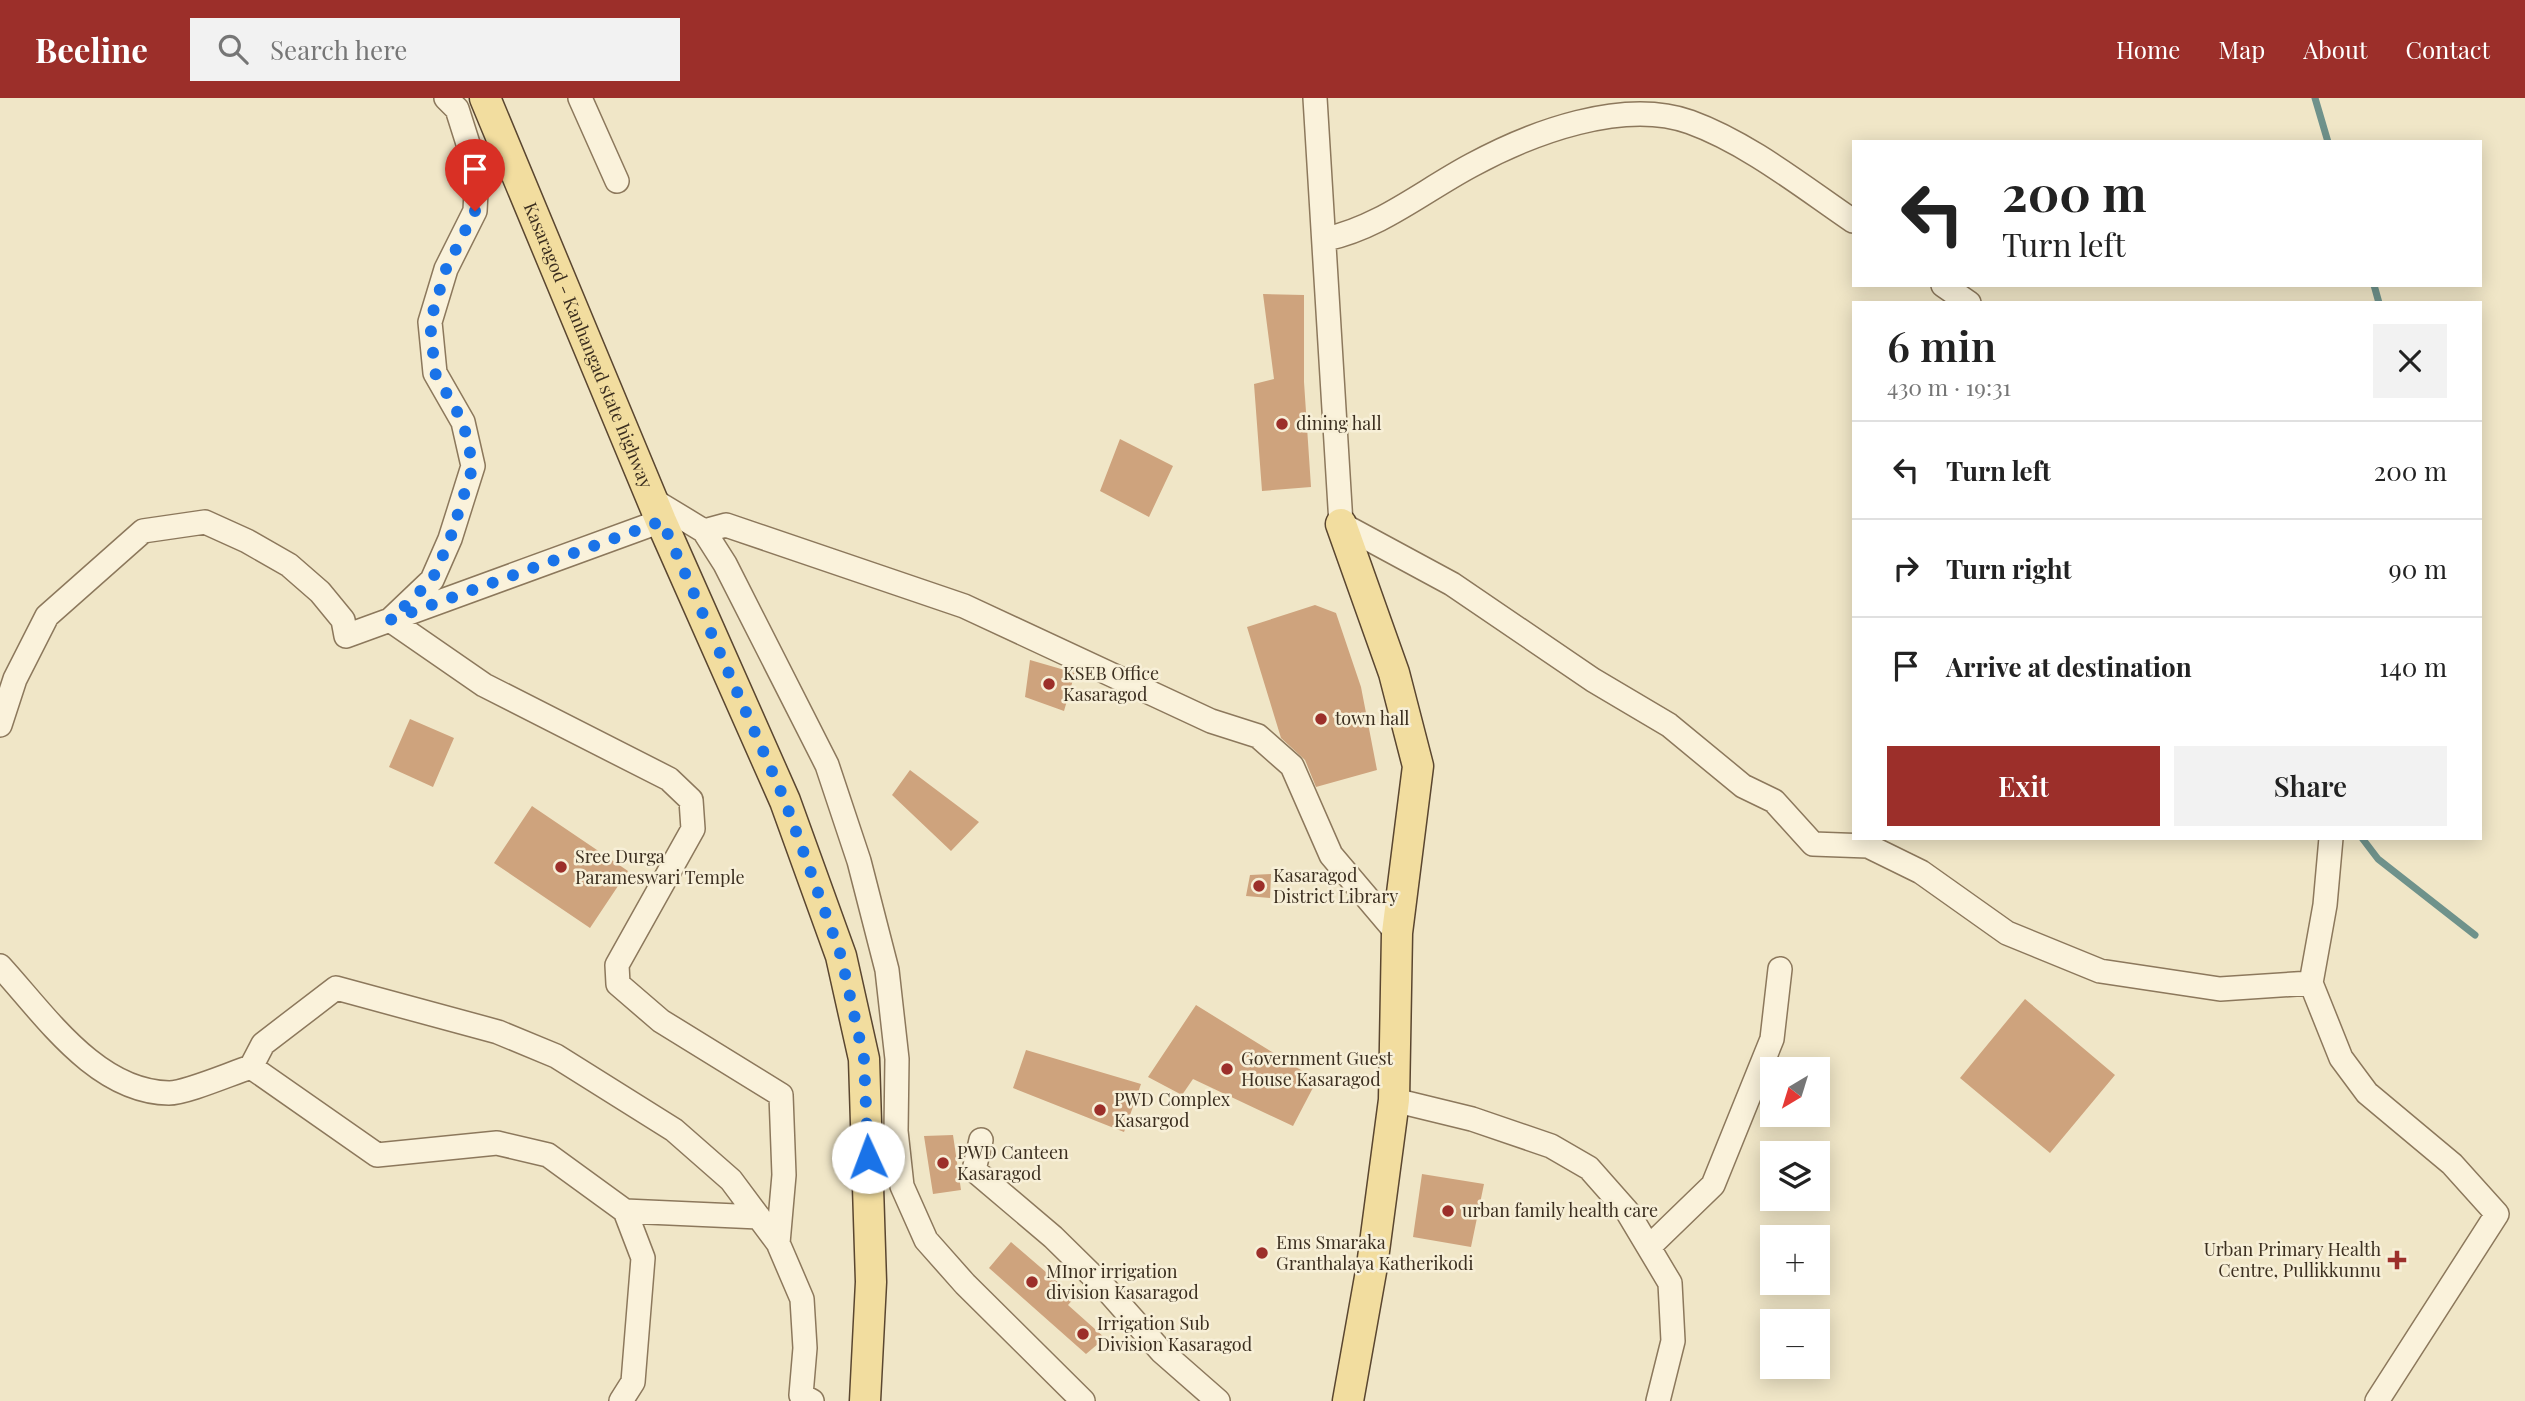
<!DOCTYPE html>
<meta charset="utf-8">
<style>
:root{--surface:#fff;--page:#f2f2f2;--text:#222;--muted:#767676;--line:#e0e0e0;--accent:#9c2f2a}
body{margin:0;font-family:"Playfair Display",serif;background:var(--page);color:var(--text);height:100vh;display:flex;flex-direction:column;font-size:26px;white-space:nowrap}
*{box-sizing:border-box;margin:0}
p{font-size:23px;color:var(--muted)}
.icon{flex:none;width:38px;height:38px;fill:none;stroke:currentColor;stroke-width:2;stroke-linecap:round;stroke-linejoin:round}
.map{position:relative;flex:1;overflow:hidden}
.drawer{position:absolute;left:1852px;top:203px;width:630px;height:539px;display:flex;flex-direction:column;background:var(--surface);border-radius:0px;box-shadow:0 4px 18px #0003}
.drawer>*{flex:none}
.top-card{position:absolute;left:1852px;top:42px;width:630px;height:147px;border-radius:0px;box-shadow:0 4px 18px #0003;background:#fff;color:var(--text);overflow:hidden}
.needle{width:46px;rotate:218deg}
.fabs{position:absolute;left:1760px;top:959px;display:grid;gap:14px}
.fabs a{display:grid;place-items:center;width:70px;height:70px;border-radius:0px;background:var(--surface);box-shadow:0 4px 18px #0003;font-size:35px}
.pin{position:absolute;display:grid;place-items:center;width:60px;height:60px;color:#fff;margin:-72px -30px;border-radius:50% 50% 50% 0;rotate:-45deg;box-shadow:0 0 7px #0007}
.pin .icon{rotate:45deg}
.me{position:absolute;width:77px;margin:-38px;rotate:358deg;stroke-linejoin:round;filter:drop-shadow(0 0 5px #0008)}
.turn{display:flex;align-items:center;gap:24px;height:147px;padding:0 35px;font-size:32px}
.turn .icon{width:91px;height:91px;stroke-width:2.5}
.turn b{display:block;font-size:49px;line-height:60px}
.round{display:grid;place-items:center;flex:none;width:74px;height:74px;border-radius:0px;background:var(--page)}
.headline{display:flex;align-items:center;justify-content:space-between;height:119px;padding:0 35px}
h1{font-size:42px;font-weight:600;line-height:52px}
.action{display:flex;gap:14px;margin-top:auto;padding:14px 35px}
.action a{flex:1;height:80px;border-radius:0px;background:var(--accent);color:#fff;font-size:28px;font-weight:600;line-height:80px;text-align:center}
.action a+a{background:var(--page);color:var(--text)}
ul{padding:0;list-style:none}
li{display:flex;align-items:center;gap:21px;height:98px;padding:0 35px;border-top:2px solid var(--line)}
li div{flex:1}
li b{display:block;font-size:26px}
li em{font-style:normal}
header{display:flex;align-items:center;gap:42px;box-sizing:border-box;height:98px;padding:0 35px;background:var(--accent);color:#fff}
header strong{font-size:33px}
nav{display:flex;gap:38px;margin-inline-start:auto;font-size:24px}
.search{width:490px;height:63px;background:var(--page);display:flex;align-items:center;gap:18px;box-sizing:border-box;padding:0 24px;border-radius:0px;color:var(--muted);font-size:26px}
.map>svg:first-child{display:block}
</style>
<header>
<strong>Beeline</strong>
<div class="search"><svg class="icon" aria-label="search" viewBox="0 0 24 24"><circle cx="10" cy="10" r="6"/><path d="M15 15l6 6"/></svg>Search here</div>
<nav><a>Home</a><a>Map</a><a>About</a><a>Contact</a></nav>
</header>
<div class="map">
<svg width="2525" height="1303" viewBox="0 0 2525 1303">
<rect width="100%" height="100%" fill="#f0e6c7"/>
<g fill="none" stroke-linecap="round" stroke-linejoin="round">
<path stroke="#6f928b" stroke-width="7" d="M 2315,0 L 2328,44
M 2374,187 L 2379,205
M 2362,740 L 2378,761 L 2475,837"/>
</g>
<path fill="#cea37d" d="M 1263,196 L 1304,197 L 1304,284 L 1311,389 L 1262,393 L 1254,286 L 1274,281 Z
M 1120,341 L 1173,368 L 1149,419 L 1100,393 Z
M 1315,507 L 1336,515 L 1361,589 L 1377,672 L 1316,689 L 1305,662 L 1281,640 L 1247,529 Z
M 1030,562 L 1075,575 L 1064,613 L 1025,599 Z
M 410,621 L 454,640 L 433,689 L 389,669 Z
M 910,672 L 979,724 L 951,753 L 892,697 Z
M 532,708 L 628,773 L 590,830 L 494,765 Z
M 1271,776 L 1270,800 L 1246,798 L 1250,777 Z
M 2025,901 L 2115,977 L 2050,1055 L 1960,980 Z
M 1196,907 L 1317,982 L 1293,1028 L 1193,981 L 1182,997 L 1148,979 Z
M 1026,952 L 1141,986 L 1124,1034 L 1013,990 Z
M 953,1037 L 961,1092 L 933,1096 L 924,1038 Z
M 1422,1076 L 1484,1086 L 1471,1149 L 1413,1139 Z
M 1011,1144 L 1075,1199 L 1068,1207 L 1105,1240 L 1086,1256 L 989,1170 Z"/>
<g fill="none" stroke-linecap="round" stroke-linejoin="round">
<defs>
<path id="minor" d="M 580,0 L 617,83
M 1315,0 L 1341,426 L 1452,486 L 1593,582 L 1669,627 L 1743,688 L 1774,703 L 1813,746 L 1868,748 L 1921,774 L 2007,835 L 2100,873 L 2220,891 L 2311,885
M 1326,141 C 1381,129 1423,93 1472,67 C 1531,35 1623,0 1690,24 C 1748,45 1803,89 1853,123
M 1943,187 L 1969,205
M 653,402 L 704,433 L 725,466 L 827,667 L 859,763 L 887,872 L 897,961 L 896,1033 L 902,1088 L 926,1142 L 965,1186 L 1083,1303
M 704,433 L 726,427 L 964,508 L 1211,623 L 1258,638 L 1292,668 L 1331,757 L 1397,835
M 398,519 L 661,423
M 390,522 L 484,587 L 669,681 L 691,702 L 693,731 L 617,867 L 618,886 L 661,923 L 781,997 L 784,1077 L 778,1145
M 0,627 L 15,581 L 47,518 L 143,433 L 205,424 L 247,443 L 289,467 L 320,494 L 343,522 L 346,538 L 390,522 L 432,482 L 450,441 L 473,368 L 463,324 L 435,275 L 430,224 L 446,171 L 475,113 L 477,74 L 457,11 L 446,0
M 2331,740 L 2325,807 L 2311,885 L 2341,960 L 2367,995 L 2452,1066 L 2497,1116 L 2377,1303
M 0,868 C 45,917 96,994 169,995 C 186,995 232,975 251,969 L 377,1057 L 497,1045 L 548,1057 L 625,1113 L 643,1160 L 633,1284 L 621,1303
M 251,969 L 263,946 L 336,890 L 498,934 L 556,958 L 674,1032 L 731,1082 L 778,1145 L 802,1201 L 805,1250 L 801,1297 L 812,1303
M 1394,1002 L 1472,1021 L 1551,1048 L 1589,1070 L 1627,1113 L 1670,1185 L 1673,1243 L 1658,1303
M 981,1042 L 974,1072 L 1053,1139 L 1107,1192 L 1161,1253 L 1218,1303
M 625,1113 L 759,1119
M 1650,1148 L 1713,1087 L 1772,941 L 1780,871"/>
<g id="major">
<path id="s1" d="M 485,0 L 661,423 L 785,703 L 841,858 L 864,961 L 871,1184 L 865,1303"/>
<path d="M 1341,426 L 1394,575 L 1418,668 L 1397,835 L 1394,1002 L 1372,1168 L 1348,1303"/>
</g>
</defs>
<use href="#minor" stroke="#8c785c" stroke-width="26"/>
<use href="#major" stroke="#5a4630" stroke-width="33"/>
<use href="#minor" stroke="#faf2db" stroke-width="23"/>
<use href="#major" stroke="#f2dd9f" stroke-width="30"/>
</g>
<g fill="none" stroke-linecap="round" stroke-linejoin="round">
<path stroke="#1a73e8" stroke-width="12" stroke-dasharray="0 21.6" d="M 475,113 L 446,171 L 430,224 L 435,275 L 463,324 L 473,368 L 450,441 L 432,482 L 390,522 L 662,423 L 785,703 L 841,858 L 864,961 L 868,1059"/>
</g>
<g fill="#9c2f2a" stroke="#f7efd7" stroke-width="2.5">
<circle cx="1282" cy="326" r="7"/>
<circle cx="1049" cy="586" r="7"/>
<circle cx="1321" cy="621" r="7"/>
<circle cx="561" cy="769" r="7"/>
<circle cx="1259" cy="788" r="7"/>
<circle cx="1227" cy="971" r="7"/>
<circle cx="1100" cy="1012" r="7"/>
<circle cx="943" cy="1065" r="7"/>
<circle cx="1448" cy="1113" r="7"/>
<circle cx="1262" cy="1155" r="7"/>
<path d="M2393.5 1151.5h7v7h7v7h-7v7h-7v-7h-7v-7h7z"/>
<circle cx="1032" cy="1184" r="7"/>
<circle cx="1083" cy="1236" r="7"/>
</g>
<g text-anchor="middle" stroke-width="5" stroke-linejoin="round" paint-order="stroke">
<g font-size="18" fill="#3c2f20" stroke="#f7efd7">
<text dy="6" stroke="none"><textPath href="#s1" startOffset="268">Kasaragod - Kanhangad state highway</textPath></text>
</g>
<g font-size="18" fill="#3c2f20" stroke="#f7efd7" text-anchor="start">
<text x="1296" y="332">dining hall</text>
<text x="1063" y="582">KSEB Office<tspan x="1063" dy="21">Kasaragod</tspan></text>
<text x="1335" y="627">town hall</text>
<text x="575" y="765">Sree Durga<tspan x="575" dy="21">Parameswari Temple</tspan></text>
<text x="1273" y="784">Kasaragod<tspan x="1273" dy="21">District Library</tspan></text>
<text x="1241" y="967">Government Guest<tspan x="1241" dy="21">House Kasaragod</tspan></text>
<text x="1114" y="1008">PWD Complex<tspan x="1114" dy="21">Kasargod</tspan></text>
<text x="957" y="1061">PWD Canteen<tspan x="957" dy="21">Kasaragod</tspan></text>
<text x="1462" y="1119">urban family health care</text>
<text x="1276" y="1151">Ems Smaraka<tspan x="1276" dy="21">Granthalaya Katherikodi</tspan></text>
<text x="2381" y="1158" text-anchor="end">Urban Primary Health<tspan x="2381" dy="21">Centre, Pullikkunnu</tspan></text>
<text x="1046" y="1180">MInor irrigation<tspan x="1046" dy="21">division Kasaragod</tspan></text>
<text x="1097" y="1232">Irrigation Sub<tspan x="1097" dy="21">Division Kasaragod</tspan></text>
</g>
</g>
</svg>
<div class="fabs">
<a><svg class="needle" viewBox="-14 -14 28 28"><path d="M0-13l5 13h-10z" fill="#e53935"/><path d="M0 13l5-13h-10z" fill="#767676"/></svg></a>
<a><svg class="icon" aria-label="layers" viewBox="0 0 24 24"><path d="M12 4l9 5-9 5-9-5zM3 14l9 5 9-5"/></svg></a>
<a>+</a>
<a>−</a>
</div>
<div class="pin" style="left:475px;top:113px;background:#d93025"><svg class="icon" aria-label="arrive" viewBox="0 0 24 24"><path d="M6 21V4h12l-3 4 3 4H6"/></svg></div>
<svg class="me" style="left:868px;top:1059px" viewBox="-20 -20 40 40"><circle r="19" fill="#fff"/><path d="M0-13L10 11 0 6-10 11z" fill="#1a73e8"/></svg>
<div class="top-card">
<div class="turn"><svg class="icon" aria-label="left" viewBox="0 0 24 24"><path d="M17 20v-9H6M10 6l-5 5 5 5"/></svg><div><b>200 m</b>Turn left</div></div>
</div>
<section class="drawer">
<div class="headline"><div><h1>6 min</h1><p>430 m · 19:31</p></div><a class="round"><svg class="icon" aria-label="close" viewBox="0 0 24 24"><path d="M6 6l12 12M18 6L6 18"/></svg></a></div>
<ul>
<li><svg class="icon" aria-label="left" viewBox="0 0 24 24"><path d="M17 20v-9H6M10 6l-5 5 5 5"/></svg><div><b>Turn left</b></div><em>200 m</em></li>
<li><svg class="icon" aria-label="right" viewBox="0 0 24 24"><path d="M7 20v-9h11M14 6l5 5-5 5"/></svg><div><b>Turn right</b></div><em>90 m</em></li>
<li><svg class="icon" aria-label="arrive" viewBox="0 0 24 24"><path d="M6 21V4h12l-3 4 3 4H6"/></svg><div><b>Arrive at destination</b></div><em>140 m</em></li>
</ul>
<div class="action"><a>Exit</a><a>Share</a></div>
</section>
</div>
